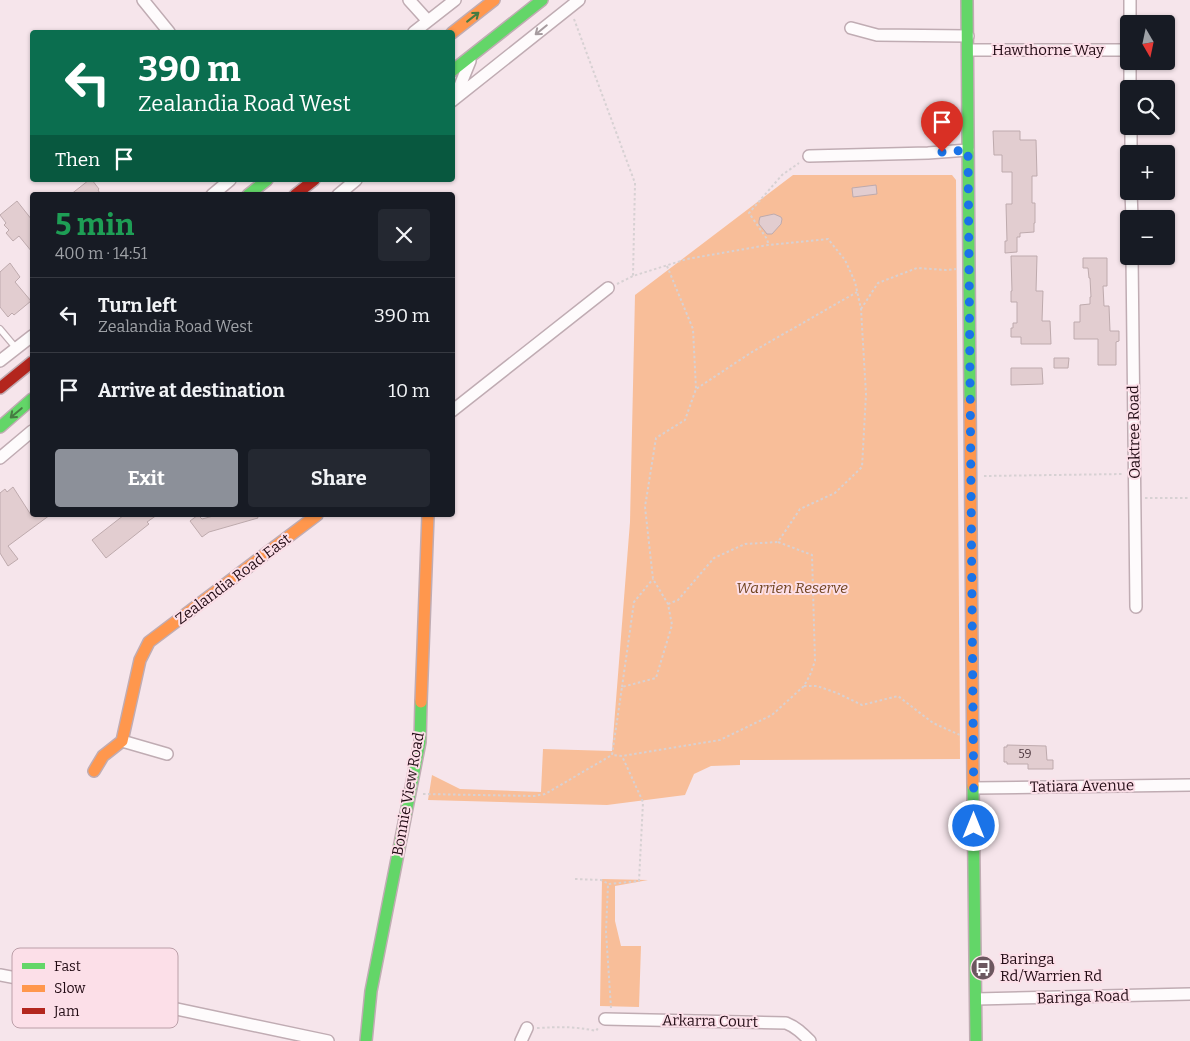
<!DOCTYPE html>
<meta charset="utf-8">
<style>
:root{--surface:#171b24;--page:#242831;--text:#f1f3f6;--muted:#9ea1a6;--line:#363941;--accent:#8c9099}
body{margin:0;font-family:Bitter,serif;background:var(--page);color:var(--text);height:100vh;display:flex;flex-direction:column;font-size:19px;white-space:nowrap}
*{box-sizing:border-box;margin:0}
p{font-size:16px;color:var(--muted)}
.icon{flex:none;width:28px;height:28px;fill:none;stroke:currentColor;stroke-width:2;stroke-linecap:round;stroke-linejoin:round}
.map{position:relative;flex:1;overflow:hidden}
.panel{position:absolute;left:30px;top:192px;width:425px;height:325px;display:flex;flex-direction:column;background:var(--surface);border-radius:5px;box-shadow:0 1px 4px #0004}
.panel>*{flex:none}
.banner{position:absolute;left:30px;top:30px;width:425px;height:152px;border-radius:5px;box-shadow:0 1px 4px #0004;background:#0b6e4f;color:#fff;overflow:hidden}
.needle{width:32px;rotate:171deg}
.buttons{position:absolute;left:1120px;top:15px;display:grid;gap:10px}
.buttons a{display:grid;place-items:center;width:55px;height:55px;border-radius:5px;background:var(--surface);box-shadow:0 1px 4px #0004;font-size:25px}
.pin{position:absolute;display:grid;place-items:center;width:42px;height:42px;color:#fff;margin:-51px -21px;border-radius:50% 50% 50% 0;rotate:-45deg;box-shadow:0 0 5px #0007}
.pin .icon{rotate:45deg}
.me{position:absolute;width:55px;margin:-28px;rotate:0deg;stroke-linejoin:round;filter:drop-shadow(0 0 4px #0008)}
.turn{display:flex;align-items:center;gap:18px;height:105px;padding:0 25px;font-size:22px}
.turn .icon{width:65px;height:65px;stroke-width:2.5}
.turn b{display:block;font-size:35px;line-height:42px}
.then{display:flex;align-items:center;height:48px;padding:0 25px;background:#0003;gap:10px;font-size:19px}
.round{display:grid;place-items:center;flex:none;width:52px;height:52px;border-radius:5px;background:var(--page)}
.headline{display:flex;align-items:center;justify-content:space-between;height:85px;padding:0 25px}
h1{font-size:30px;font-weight:700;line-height:38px;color:#1e9e55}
.cta{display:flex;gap:10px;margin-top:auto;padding:10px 25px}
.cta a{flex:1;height:58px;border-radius:5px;background:var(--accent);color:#fff;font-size:20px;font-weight:700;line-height:58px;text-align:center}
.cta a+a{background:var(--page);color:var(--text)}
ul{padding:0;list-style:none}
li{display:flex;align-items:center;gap:15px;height:75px;padding:0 25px;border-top:1px solid var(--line)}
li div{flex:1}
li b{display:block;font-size:19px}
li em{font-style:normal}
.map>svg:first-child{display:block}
</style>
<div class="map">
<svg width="1190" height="1041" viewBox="0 0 1190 1041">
<rect width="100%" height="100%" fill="#f6e5eb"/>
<path fill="#f8be99" d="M 793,175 L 952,175 L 956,180 L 960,759 L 740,760 L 740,765 L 711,766 L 694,774 L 685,795 L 607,805 L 428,800 L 432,775 L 460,789 L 541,792 L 543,749 L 612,751 L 630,522 L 635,295 Z
M 602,879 L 648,880 L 615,886 L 615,921 L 621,946 L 641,946 L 639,1007 L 600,1006 Z"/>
<path fill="#e2cdd0" stroke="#beaaad" d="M 993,131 L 1020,131 L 1020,140 L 1036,140 L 1037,176 L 1032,176 L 1032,203 L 1035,203 L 1035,223 L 1034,223 L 1034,232 L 1020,233 L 1020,237 L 1017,237 L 1017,252 L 1005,253 L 1005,241 L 1007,241 L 1006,204 L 1012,204 L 1012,172 L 1002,172 L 1002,155 L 994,155 Z
M 89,180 L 92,180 L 99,189 L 98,190 L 101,195 L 70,195 Z
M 876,185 L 877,194 L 853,197 L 852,188 Z
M 17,201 L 32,220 L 32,252 L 19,236 L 13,241 L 6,233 L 9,230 L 4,225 L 6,223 L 0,215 Z
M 774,214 L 781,217 L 782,219 L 781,224 L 772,234 L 767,234 L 759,224 L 759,221 L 760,217 Z
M 1011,256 L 1037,256 L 1036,291 L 1043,291 L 1042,321 L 1050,321 L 1051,344 L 1021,344 L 1021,337 L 1011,337 L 1011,328 L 1013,328 L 1013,323 L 1017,323 L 1017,302 L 1011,302 L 1011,291 L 1012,291 Z
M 1083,258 L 1107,258 L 1107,286 L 1103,286 L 1104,306 L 1109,306 L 1110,331 L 1119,331 L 1119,341 L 1116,342 L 1116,365 L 1098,365 L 1098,339 L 1074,339 L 1074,322 L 1080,322 L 1080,305 L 1090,304 L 1090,297 L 1091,297 L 1090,278 L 1089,278 L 1088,268 L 1083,268 Z
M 10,263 L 20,277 L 15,282 L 31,301 L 14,315 L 12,313 L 8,317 L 0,307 L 0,272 Z
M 1054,358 L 1069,358 L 1068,368 L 1054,368 Z
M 1011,368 L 1042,368 L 1043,384 L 1011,385 Z
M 13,487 L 31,515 L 50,515 L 8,546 L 18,559 L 8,566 L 0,553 L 0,493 L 5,489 L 7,492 Z
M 124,515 L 157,515 L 147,522 L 149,524 L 106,558 L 92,540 Z
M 198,515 L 202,519 L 217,515 L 257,515 L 258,518 L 209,532 L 202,537 L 190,521 Z
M 1007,745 L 1046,746 L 1047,760 L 1053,760 L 1053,769 L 1028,769 L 1028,764 L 1007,764 L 1007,762 L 1004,762 L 1004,747 L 1007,747 Z"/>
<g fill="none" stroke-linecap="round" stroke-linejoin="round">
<defs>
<path id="lane" d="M 0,329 L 16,348"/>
<path id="street" d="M 143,0 L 169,32
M 409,0 L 428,21
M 1130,0 L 1130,24
M 851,28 L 877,35 L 968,36
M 414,32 L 455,0
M 968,50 L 1129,50
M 1130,61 L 1130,89
M 455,98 L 470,61
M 452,101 L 579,0
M 1131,126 L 1131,154
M 809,156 L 928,153 L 968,150
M 1131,191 L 1132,219
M 212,195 L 230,180
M 338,195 L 356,180
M 1132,256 L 1136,607
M 0,361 L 32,336
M 452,411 L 608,288
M 0,458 L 32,431
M 122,741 L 167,754
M 974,788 L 1190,785
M 0,975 L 148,1003 L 328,1041
M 976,999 L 1190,994
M 605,1019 L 786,1023 C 796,1027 802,1033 810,1041
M 521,1041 L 527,1028"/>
<path id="fast" d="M 967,0 L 970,401
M 452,71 L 542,0
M 248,195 L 267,180
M 0,427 L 32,399
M 973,786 L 976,1041
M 366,1041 L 371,991 L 420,742 L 421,702"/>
<path id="slow" d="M 452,33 L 494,0
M 970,401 L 973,786
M 421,702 L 428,515
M 94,771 L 103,756 L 122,741 L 140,660 L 149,642 L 317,515"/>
<path id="jam" d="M 295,195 L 314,180
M 0,388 L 32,362"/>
</defs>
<use href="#lane" stroke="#c0acb3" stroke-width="8"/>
<use href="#street" stroke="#c0acb3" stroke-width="14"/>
<use href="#fast" stroke="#c0acb3" stroke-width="14"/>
<use href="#slow" stroke="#c0acb3" stroke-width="14"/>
<use href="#jam" stroke="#c0acb3" stroke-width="14"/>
<path stroke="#d7d1d3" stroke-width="2" stroke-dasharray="2.5 2.5" stroke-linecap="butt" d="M 574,19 L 635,183 L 633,276 L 687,259 L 768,245 L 828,239 L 845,260 L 855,282 L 861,309 L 866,394 L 862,467 L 835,493 L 800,509 L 778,542 L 812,555 L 815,661 L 810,675 L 804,686 L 772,715 L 720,740 L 622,756 L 612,755 L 622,687 L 656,678 L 672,625 L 668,604 L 653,579 L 645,507 L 656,438 L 685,420 L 696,389 L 752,352 L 857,292
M 768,243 L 767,239 L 749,213 L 782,175 L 799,163
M 667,266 L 693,329 L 696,389
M 617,284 L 633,276
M 861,309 L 878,283 L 917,268 L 946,270 L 956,269
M 984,476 L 1124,474
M 1145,498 L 1190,498
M 668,604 L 678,600 L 714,558 L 745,544 L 778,542
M 804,686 L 817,686 L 837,693 L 862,705 L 898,696 L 933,723 L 960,735
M 622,687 L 634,602 L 653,579
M 423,794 L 534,796 L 545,794 L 612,755
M 575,879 L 601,880 L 607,883
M 611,1008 L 606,932 L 608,884 L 639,881 L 643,802 L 622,756
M 537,1028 C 559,1027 574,1026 596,1031 L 598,1028"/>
<use href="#lane" stroke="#fefbfc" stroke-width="5.5"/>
<use href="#street" stroke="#fefbfc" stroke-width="11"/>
<use href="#fast" stroke="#63d668" stroke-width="11"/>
<use href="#slow" stroke="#ff974d" stroke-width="11"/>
<use href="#jam" stroke="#b3261e" stroke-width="11"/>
</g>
<defs><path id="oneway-shaft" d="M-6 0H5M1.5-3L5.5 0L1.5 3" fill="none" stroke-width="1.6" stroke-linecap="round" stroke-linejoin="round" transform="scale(1.25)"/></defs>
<g stroke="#467b42">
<use href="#oneway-shaft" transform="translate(473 17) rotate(-38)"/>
<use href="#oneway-shaft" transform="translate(16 413) rotate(140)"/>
</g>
<use stroke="#a69b9f" href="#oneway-shaft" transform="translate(541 30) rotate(141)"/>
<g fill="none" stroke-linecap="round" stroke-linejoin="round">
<path stroke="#1a73e8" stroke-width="9" stroke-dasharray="0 16.2" d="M 942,152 L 968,150 L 974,826"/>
</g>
<defs>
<symbol id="bus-disc" viewBox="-11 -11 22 22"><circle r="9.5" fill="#6c575f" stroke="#fcdfe8"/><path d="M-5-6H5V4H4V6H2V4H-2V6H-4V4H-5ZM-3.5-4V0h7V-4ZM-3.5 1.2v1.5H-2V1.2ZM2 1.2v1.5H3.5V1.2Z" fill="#fff"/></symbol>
</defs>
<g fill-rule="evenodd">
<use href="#bus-disc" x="969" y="954" width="28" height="28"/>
</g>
<g text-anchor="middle" stroke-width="4" stroke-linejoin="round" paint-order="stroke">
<g font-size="12" fill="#523c43">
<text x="1025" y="758">59</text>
</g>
<g font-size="15" fill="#220b14" stroke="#fcdfe8">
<text x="1048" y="55">Hawthorne Way</text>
<text transform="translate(1134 432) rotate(-91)" y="5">Oaktree Road</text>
<text transform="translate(233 579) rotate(-37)" y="5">Zealandia Road East</text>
<text transform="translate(1082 786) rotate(-1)" y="5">Tatiara Avenue</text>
<text transform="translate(408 794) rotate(-80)" y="5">Bonnie View Road</text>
<text transform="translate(1083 997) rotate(-2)" y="5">Baringa Road</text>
<text transform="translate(710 1021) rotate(1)" y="5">Arkarra Court</text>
</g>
<g font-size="15" font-style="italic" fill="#714522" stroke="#fcdfe8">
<text x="792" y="593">Warrien Reserve</text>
</g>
<g font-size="15" fill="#220b14" stroke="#fcdfe8" text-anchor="start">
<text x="1000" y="964">Baringa<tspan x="1000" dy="17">Rd/Warrien Rd</tspan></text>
</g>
</g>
<rect x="12" y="948" width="166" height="80" rx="8" fill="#fcdfe8" stroke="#bb9fa8" stroke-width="1"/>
<rect x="22" y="963" width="23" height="6" fill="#63d668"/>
<rect x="22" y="985" width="23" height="7" fill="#ff974d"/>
<rect x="22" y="1008" width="23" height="6" fill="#b3261e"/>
<g font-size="14" fill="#220b14">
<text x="54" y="971">Fast</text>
<text x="54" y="993">Slow</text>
<text x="54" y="1016">Jam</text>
</g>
</svg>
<div class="buttons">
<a><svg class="needle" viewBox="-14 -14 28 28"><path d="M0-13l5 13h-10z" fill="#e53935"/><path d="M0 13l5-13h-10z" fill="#9ea1a6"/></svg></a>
<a><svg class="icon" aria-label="search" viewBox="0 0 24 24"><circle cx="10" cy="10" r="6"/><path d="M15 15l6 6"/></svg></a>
<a>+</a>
<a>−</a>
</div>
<div class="pin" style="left:942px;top:152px;background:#d93025"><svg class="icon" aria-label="arrive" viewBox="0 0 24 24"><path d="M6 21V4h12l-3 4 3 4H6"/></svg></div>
<svg class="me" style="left:974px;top:826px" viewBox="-20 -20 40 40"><circle r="17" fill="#1a73e8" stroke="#fff" stroke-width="3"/><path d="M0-11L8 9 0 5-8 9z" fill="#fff"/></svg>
<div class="banner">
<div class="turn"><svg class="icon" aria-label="left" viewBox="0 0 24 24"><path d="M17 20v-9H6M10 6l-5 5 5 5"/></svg><div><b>390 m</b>Zealandia Road West</div></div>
<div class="then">Then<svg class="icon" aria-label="arrive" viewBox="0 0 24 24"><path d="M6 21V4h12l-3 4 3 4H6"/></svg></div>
</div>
<section class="panel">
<div class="headline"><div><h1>5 min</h1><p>400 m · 14:51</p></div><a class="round"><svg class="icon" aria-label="close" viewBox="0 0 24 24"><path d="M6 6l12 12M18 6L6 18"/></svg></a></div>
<ul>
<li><svg class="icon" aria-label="left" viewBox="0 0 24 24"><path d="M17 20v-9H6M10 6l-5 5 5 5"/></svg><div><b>Turn left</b><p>Zealandia Road West</p></div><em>390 m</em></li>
<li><svg class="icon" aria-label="arrive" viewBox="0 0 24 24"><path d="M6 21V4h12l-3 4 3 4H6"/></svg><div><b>Arrive at destination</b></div><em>10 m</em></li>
</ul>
<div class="cta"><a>Exit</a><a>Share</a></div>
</section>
</div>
